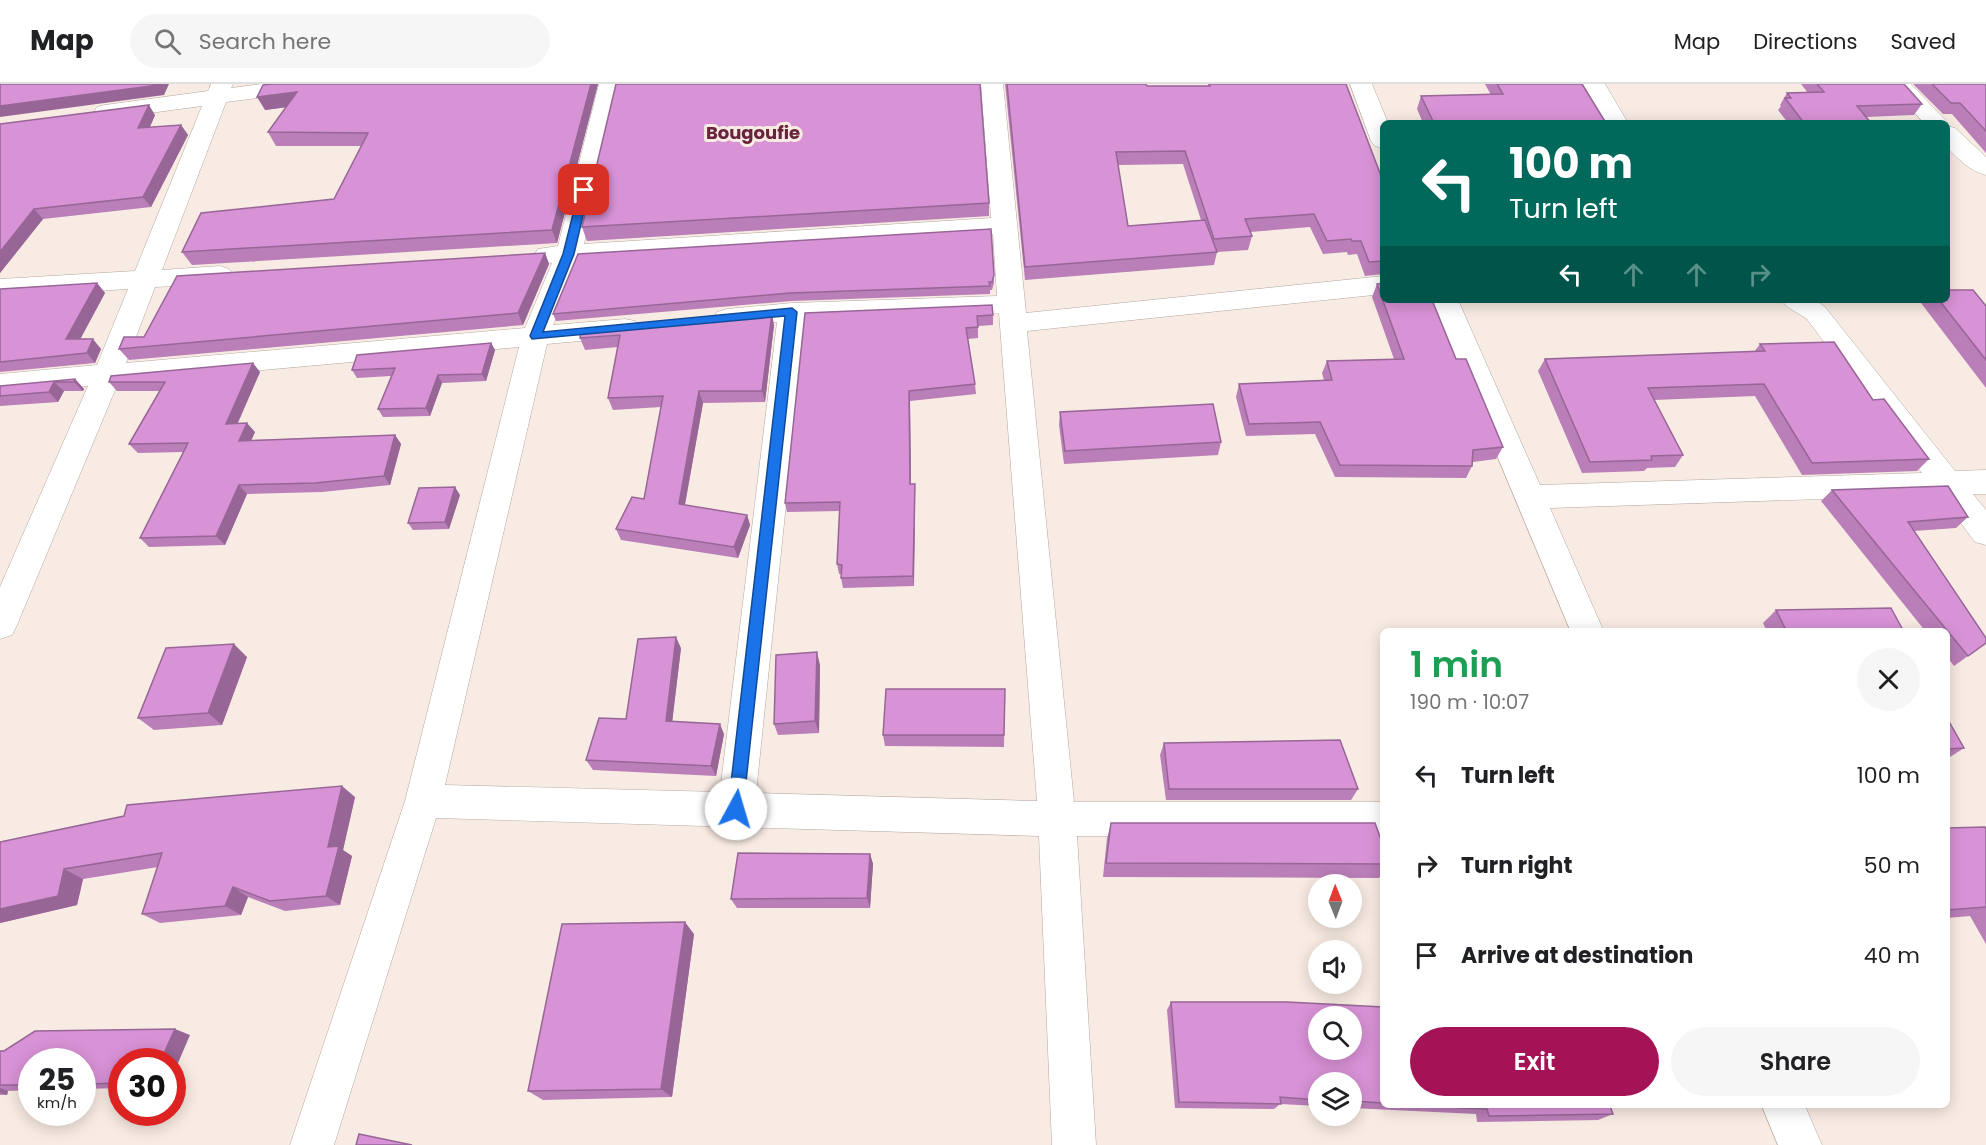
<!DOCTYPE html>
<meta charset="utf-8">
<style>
:root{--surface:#fff;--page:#f6f6f6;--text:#202124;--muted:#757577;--line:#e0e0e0;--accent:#a41355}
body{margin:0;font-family:Poppins,sans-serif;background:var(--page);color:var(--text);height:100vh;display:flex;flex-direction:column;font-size:22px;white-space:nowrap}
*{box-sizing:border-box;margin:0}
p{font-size:20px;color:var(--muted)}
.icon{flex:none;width:33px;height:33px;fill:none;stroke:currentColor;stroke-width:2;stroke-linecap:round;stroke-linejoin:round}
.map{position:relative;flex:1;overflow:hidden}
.drawer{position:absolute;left:1380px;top:544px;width:570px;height:480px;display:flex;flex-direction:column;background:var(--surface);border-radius:9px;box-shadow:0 3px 15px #0003}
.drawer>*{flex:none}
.hud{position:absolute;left:1380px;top:36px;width:570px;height:183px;border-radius:9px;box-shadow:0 3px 15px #0003;background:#00695c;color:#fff;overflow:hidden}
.needle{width:39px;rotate:359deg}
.buttons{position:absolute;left:1308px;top:790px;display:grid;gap:12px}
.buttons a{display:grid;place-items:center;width:54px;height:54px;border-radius:50%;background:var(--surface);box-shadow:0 3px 15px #0003;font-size:30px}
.speed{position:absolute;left:18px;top:964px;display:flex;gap:12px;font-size:30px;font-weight:700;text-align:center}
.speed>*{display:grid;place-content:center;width:78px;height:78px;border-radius:50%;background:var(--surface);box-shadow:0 3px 15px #0003;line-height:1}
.speed small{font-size:15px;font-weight:400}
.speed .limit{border:9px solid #d22;background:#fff;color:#111}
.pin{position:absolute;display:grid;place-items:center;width:51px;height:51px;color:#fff;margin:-26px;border-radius:12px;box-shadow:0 3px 9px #0006}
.me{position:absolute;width:66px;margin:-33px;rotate:6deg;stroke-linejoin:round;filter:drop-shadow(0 0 4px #0008)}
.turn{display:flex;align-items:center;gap:21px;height:126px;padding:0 30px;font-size:27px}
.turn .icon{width:78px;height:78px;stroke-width:2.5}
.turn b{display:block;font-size:42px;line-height:51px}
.lanes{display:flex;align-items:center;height:57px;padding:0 30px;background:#0003;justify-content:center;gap:30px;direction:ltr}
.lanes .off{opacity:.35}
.round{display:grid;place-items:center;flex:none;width:63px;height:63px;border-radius:32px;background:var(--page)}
.head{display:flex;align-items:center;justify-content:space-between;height:102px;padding:0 30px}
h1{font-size:36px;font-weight:600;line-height:45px;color:#1e9e55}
.action{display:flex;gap:12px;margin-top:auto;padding:12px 30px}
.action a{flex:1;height:69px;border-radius:36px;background:var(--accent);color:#fff;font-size:24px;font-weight:600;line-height:69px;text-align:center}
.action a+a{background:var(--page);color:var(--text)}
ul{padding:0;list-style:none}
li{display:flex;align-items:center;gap:18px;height:90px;padding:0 30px}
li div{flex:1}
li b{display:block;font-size:22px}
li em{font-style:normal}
header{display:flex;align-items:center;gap:36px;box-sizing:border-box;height:84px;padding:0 30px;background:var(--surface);border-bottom:2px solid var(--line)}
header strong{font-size:28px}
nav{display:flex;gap:33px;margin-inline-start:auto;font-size:21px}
.search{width:420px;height:54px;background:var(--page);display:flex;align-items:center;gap:15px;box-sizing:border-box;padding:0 21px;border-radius:33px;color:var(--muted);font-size:22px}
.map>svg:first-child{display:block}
</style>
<header>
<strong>Map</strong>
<div class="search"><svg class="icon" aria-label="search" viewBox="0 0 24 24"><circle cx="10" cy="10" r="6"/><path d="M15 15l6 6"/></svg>Search here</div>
<nav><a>Map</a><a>Directions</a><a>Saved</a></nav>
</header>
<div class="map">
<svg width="1986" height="1061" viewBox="0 0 1986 1061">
<rect width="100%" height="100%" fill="#f8ebe3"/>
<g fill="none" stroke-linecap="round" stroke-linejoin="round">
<defs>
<path id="minor" d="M 211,0 L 233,0 L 231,4 L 262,0 L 323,0 L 320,5 L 312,7 L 226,18 L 162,186 L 220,182 L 229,185 L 233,191 L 229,197 L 220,200 L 155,203 L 126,279 L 525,244 L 552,179 L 538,177 L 534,171 L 538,165 L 558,162 L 599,0 L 621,0 L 584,160 L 991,134 L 981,0 L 1003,0 L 1026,229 L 1383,192 L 1383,210 L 1027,247 L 1074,718 L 1383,718 L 1383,752 L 1077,752 L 1096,1061 L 1052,1061 L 1039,752 L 436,734 L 334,1061 L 290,1061 L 405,717 L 519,263 L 118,299 L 17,541 L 12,551 L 0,555 L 0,503 L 88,302 L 0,310 L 0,290 L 97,281 L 128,205 L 0,213 L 0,195 L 135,187 L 202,22 L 105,35 L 97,33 L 94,28 L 97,23 L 105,21 L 208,7 ZM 993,150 L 997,212 L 792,219 L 727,225 L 717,228 L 714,234 L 717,240 L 727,243 L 777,238 L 720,708 L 445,701 L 547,260 L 625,253 L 635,251 L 639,244 L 635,237 L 625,235 L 553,241 L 579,177 ZM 999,229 L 1037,717 L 756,709 L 805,237 Z
M 1350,0 L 1372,0 L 1388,39 L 1383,39 L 1383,64 L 1375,62 L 1371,57 Z
M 1583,0 L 1605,0 L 1628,39 L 1606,39 Z
M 1888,0 L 1911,0 L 1948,39 L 1947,41 L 1947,39 L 1924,39 Z
M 1947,42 L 1955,44 L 1986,73 L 1986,91 C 1970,87 1958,75 1947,63 Z
M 1432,216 L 1458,216 L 1540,401 L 1922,389 L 1807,235 L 1786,222 L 1782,216 L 1815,216 L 1825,223 L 1955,387 L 1986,386 L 1986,410 L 1973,410 L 1986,426 L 1986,461 L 1975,458 L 1940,411 L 1550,424 L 1604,548 L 1571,548 Z
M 1762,1022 L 1805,1022 L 1822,1061 L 1778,1061 Z"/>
</defs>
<use href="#minor" stroke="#b3a7a0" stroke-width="1"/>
<use href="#minor" fill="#fff" fill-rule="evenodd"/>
</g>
<path fill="#ba7eb8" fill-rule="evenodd" d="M 272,0 L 598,0 L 557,159 L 192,181 L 182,168 L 334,115 L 361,62 L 276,62 L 268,48 L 286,23 L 265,26 Z
M 1005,0 L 1146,0 L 1147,2 L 1208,2 L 1208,0 L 1346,0 L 1383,97 L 1383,190 L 1365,192 L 1357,170 L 1348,171 L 1347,168 L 1323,170 L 1310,143 L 1250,148 L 1252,152 L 1248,166 L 1217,168 L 1214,181 L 1025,196 ZM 1183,80 L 1201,136 L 1128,142 L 1118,81 Z
M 1485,0 L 1582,0 L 1606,39 L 1423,39 L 1417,25 L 1421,12 L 1491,11 Z
M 1801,0 L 1904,0 L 1922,20 L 1914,31 L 1866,33 L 1871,39 L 1788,39 L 1778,26 L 1781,22 L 1780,21 L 1787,9 L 1808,9 Z
M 1913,0 L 1986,0 L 1986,69 L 1952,30 L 1943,30 Z
M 155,31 L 150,43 L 181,41 L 188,51 L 151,123 L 43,135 L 0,189 L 0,40 Z
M 989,119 L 989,132 L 587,157 L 582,143 Z
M 991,145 L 994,199 L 992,206 L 990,206 L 990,210 L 792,217 L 556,237 L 553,230 Z
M 545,169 L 549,180 L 523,241 L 129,276 L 119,265 Z
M 97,199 L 105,209 L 80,255 L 101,265 L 95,279 L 0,288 L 0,205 Z
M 1377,200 L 1456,275 L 1503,363 L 1496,375 L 1473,378 L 1472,382 L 1466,394 L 1335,393 L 1315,350 L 1246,352 L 1236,313 L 1239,300 L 1324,296 L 1322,289 L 1327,277 L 1394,275 L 1372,213 Z
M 1924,216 L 1947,216 L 1986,222 L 1986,304 L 1921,219 Z
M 805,229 L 993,231 L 993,241 L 978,242 L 978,254 L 968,255 L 975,300 L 976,310 L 910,317 L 911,400 L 915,400 L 915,410 L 914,502 L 843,504 L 841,494 L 841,490 L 839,490 L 837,480 L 840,427 L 787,428 L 785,419 Z
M 774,241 L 765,318 L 703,319 L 685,421 L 747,431 L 750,441 L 738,474 L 621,456 L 616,445 L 644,415 L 661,323 L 613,326 L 608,314 L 618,263 L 585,266 L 580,254 Z
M 491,259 L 495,266 L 486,297 L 442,299 L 430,332 L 383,333 L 378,325 L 391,292 L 357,294 L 352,286 Z
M 1760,260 L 1873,316 L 1929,375 L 1917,387 L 1802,391 L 1755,312 L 1654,316 L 1683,371 L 1675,383 L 1647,384 L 1644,387 L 1582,389 L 1538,287 L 1545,275 L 1754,268 Z
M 260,288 L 238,339 L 255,348 L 251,356 L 395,351 L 401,360 L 390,401 L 322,408 L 247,410 L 225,461 L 149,463 L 140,454 L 183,368 L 138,369 L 129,360 L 160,307 L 117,307 L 109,298 Z
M 75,295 L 84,305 L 83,307 L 64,307 L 58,318 L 0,322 L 0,302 Z
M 1060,328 L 1221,358 L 1218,371 L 1064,380 L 1059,341 Z
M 1832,406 L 1968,433 L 1956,444 L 1914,447 L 1986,559 L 1954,582 L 1947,573 L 1947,548 L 1926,548 L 1821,417 Z
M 460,411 L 449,445 L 413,446 L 408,439 Z
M 1776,526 L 1904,548 L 1767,548 L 1763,539 Z
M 681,564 L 672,637 L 724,650 L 716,692 L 593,686 L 586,676 L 626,635 Z
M 247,573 L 222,641 L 154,646 L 138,634 Z
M 820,581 L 819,649 L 778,651 L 774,640 Z
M 1005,605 L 1004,663 L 885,662 L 883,651 Z
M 1947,634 L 1964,664 L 1947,675 Z
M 1164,659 L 1358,705 L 1351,716 L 1166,716 L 1160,671 Z
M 355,713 L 343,766 L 352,772 L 340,821 L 285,827 L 248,813 L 241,831 L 160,839 L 142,830 L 158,783 L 83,795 L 77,821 L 0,839 L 0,758 Z
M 1111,739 L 1383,761 L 1383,789 L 1379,794 L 1103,793 L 1107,754 Z
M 1947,744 L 1986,745 L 1986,860 L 1970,832 L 1947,834 Z
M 870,770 L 873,780 L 870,824 L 737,824 L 731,815 Z
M 694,850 L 672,1013 L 543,1016 L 528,1007 Z
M 1171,918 L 1383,923 L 1383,1022 L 1610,1022 L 1613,1030 L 1598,1036 L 1477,1038 L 1476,1030 L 1352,1024 L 1352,999 L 1318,999 L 1318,1022 L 1280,1020 L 1274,1025 L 1175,1024 L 1167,926 Z
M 190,951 L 122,978 L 122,1004 L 82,1005 L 82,978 L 32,978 L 32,1006 L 8,1007 L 7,1011 L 0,1011 L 0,967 Z"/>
<path fill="#976696" d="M 158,0 L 169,0 L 164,11 L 0,33 L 0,22 Z
M 591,0 L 598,0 L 557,159 L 552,146 Z
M 297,8 L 304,21 L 265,26 L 257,13 Z
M 149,21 L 155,31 L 145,54 L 138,44 Z
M 181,41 L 188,51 L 151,123 L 143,113 Z
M 34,125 L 43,135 L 0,189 L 0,168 Z
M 545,169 L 549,180 L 523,241 L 518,229 Z
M 97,199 L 105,209 L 75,265 L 66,255 Z
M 772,229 L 774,241 L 765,318 L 762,307 Z
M 93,255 L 101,265 L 95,279 L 87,269 Z
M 491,259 L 495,266 L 486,297 L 482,290 Z
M 253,279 L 260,288 L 233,349 L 226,340 Z
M 438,291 L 442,299 L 430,332 L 426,324 Z
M 75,295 L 84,305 L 83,307 L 74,298 Z
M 54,298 L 64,307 L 58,318 L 49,308 Z
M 699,307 L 703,319 L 683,431 L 679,420 Z
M 909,307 L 910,317 L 911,410 L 910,400 Z
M 247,339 L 255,348 L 247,366 L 239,357 Z
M 395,351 L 401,360 L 390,401 L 384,392 Z
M 915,400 L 915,410 L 914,502 L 913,492 Z
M 239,401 L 247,410 L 225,461 L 216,452 Z
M 455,403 L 460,411 L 449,445 L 445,438 Z
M 747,431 L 750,441 L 738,474 L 734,463 Z
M 676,553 L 681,564 L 671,648 L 666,637 Z
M 234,560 L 247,573 L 222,641 L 208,629 Z
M 817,568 L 820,581 L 819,649 L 815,637 Z
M 720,640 L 724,650 L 716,692 L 711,682 Z
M 342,702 L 355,713 L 343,766 L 352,772 L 340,821 L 326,812 L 328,763 Z
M 870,770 L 873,780 L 870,824 L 867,814 Z
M 64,785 L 83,795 L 77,821 L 0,839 L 0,825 Z
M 233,803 L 248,813 L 241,831 L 225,822 Z
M 685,838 L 694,850 L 672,1013 L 661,1005 Z
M 175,945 L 190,951 L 172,993 L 172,978 L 160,978 Z
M 0,1004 L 8,1007 L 7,1011 L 0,1009 Z"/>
<path fill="#d892d6" stroke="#976696" stroke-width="1.5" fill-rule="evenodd" d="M 0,0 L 158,0 L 158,1 L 0,22 Z
M 272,0 L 591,0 L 552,146 L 182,168 L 201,129 L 334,115 L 368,49 L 268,48 L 297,8 L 257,13 L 263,1 Z
M 616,0 L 980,0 L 989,119 L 582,143 Z
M 1007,0 L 1146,0 L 1147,2 L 1210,2 L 1210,0 L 1346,0 L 1383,97 L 1383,177 L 1369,178 L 1361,157 L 1352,157 L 1351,155 L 1327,157 L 1314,130 L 1245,135 L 1252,152 L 1214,155 L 1185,67 L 1116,68 L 1128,142 L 1205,136 L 1217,168 L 1025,183 Z
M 1497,0 L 1582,0 L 1606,39 L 1434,39 L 1421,12 L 1503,10 Z
M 1817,0 L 1904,0 L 1922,20 L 1857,22 L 1871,39 L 1804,39 L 1785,14 L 1791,14 L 1787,9 L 1824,8 Z
M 1932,0 L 1986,0 L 1986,47 L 1960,19 L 1951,19 Z
M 149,21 L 138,44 L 181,41 L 143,113 L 34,125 L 0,168 L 0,40 Z
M 991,145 L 994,191 L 992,198 L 989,198 L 990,202 L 790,209 L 553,230 L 578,170 Z
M 545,169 L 518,229 L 119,265 L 124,253 L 144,253 L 177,192 Z
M 97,199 L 66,255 L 93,255 L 87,269 L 0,278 L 0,205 Z
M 1383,199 L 1383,216 L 1432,216 L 1456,275 L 1466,275 L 1503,363 L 1473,366 L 1472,382 L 1340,381 L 1320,338 L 1249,340 L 1239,300 L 1332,296 L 1327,277 L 1404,275 L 1377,200 Z
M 1947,206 L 1973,206 L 1986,222 L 1986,276 L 1939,216 L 1947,216 Z
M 992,221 L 993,231 L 977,232 L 978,243 L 966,244 L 975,300 L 909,307 L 910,400 L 915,400 L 913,492 L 841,494 L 842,481 L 837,480 L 840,418 L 785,419 L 805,229 Z
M 772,229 L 762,307 L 699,307 L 679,420 L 747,431 L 734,463 L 616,445 L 632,413 L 644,415 L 663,312 L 608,314 L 620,251 L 580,254 L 581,247 Z
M 1834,258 L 1873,316 L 1884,315 L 1929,375 L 1812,379 L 1764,300 L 1648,304 L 1683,371 L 1651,372 L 1652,376 L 1590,378 L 1545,275 L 1765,267 L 1760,260 Z
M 491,259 L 482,290 L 438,291 L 426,324 L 378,325 L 395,284 L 352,286 L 357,271 Z
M 253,279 L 226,340 L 247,339 L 239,357 L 395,351 L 384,392 L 315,399 L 239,401 L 216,452 L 140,454 L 188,359 L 129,360 L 165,298 L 109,298 L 111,292 Z
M 75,295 L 74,298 L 54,298 L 49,308 L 0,312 L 0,302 Z
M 1213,320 L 1221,358 L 1065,367 L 1060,328 Z
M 1948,402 L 1968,433 L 1908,438 L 1986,554 L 1986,559 L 1968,572 L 1832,406 Z
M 455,403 L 445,438 L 408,439 L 419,404 Z
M 1891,524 L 1904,548 L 1787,548 L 1776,526 Z
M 676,553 L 666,637 L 720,640 L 711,682 L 586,676 L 599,634 L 626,635 L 638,555 Z
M 234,560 L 208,629 L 138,634 L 166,564 Z
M 817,568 L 815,637 L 774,640 L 776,571 Z
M 886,605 L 1005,605 L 1004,651 L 883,651 Z
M 1947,634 L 1964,664 L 1947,665 Z
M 1340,656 L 1358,705 L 1169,705 L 1164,659 Z
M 342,702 L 328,763 L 339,762 L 326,812 L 270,817 L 233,803 L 225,822 L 142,830 L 162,769 L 64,785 L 58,812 L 0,825 L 0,758 L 124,732 L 127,721 Z
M 1111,739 L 1375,739 L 1383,761 L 1383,780 L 1106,779 Z
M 1985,743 L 1986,745 L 1986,823 L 1947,826 L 1947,744 Z
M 738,769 L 870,770 L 867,814 L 731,815 Z
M 685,838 L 661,1005 L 528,1007 L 562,840 Z
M 1171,918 L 1287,918 L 1383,923 L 1383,1019 L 1352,1017 L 1352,999 L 1318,999 L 1318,1016 L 1280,1013 L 1281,1020 L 1179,1018 ZM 1318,933 L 1352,933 L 1352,966 L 1318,966 Z
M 175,945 L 160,978 L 122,978 L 122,999 L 82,1000 L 82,978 L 32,978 L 32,1001 L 0,1001 L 0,967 L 4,967 L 35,947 Z
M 1428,1022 L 1610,1022 L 1613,1030 L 1489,1032 L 1487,1025 Z
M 359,1050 L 412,1061 L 356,1061 Z"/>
<path fill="#1a73e8" stroke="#114b97" stroke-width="1.5" d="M 584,103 L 589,106 L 574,170 L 543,248 L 792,224 L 797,228 L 743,725 L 741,730 L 736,733 L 730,730 L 728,725 L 785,232 L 532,255 L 530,252 L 563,170 L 579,106 Z"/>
<g text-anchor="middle" stroke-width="6" stroke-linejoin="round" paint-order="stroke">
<g font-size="18" font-weight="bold" fill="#68243c" stroke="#f8ebe3">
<text x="753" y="55">Bougoufie</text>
</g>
</g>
</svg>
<div class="buttons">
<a><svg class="needle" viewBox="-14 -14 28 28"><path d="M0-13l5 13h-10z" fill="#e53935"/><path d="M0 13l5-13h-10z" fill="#757577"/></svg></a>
<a><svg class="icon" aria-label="sound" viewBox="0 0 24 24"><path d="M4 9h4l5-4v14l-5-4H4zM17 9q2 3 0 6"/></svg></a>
<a><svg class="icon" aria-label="search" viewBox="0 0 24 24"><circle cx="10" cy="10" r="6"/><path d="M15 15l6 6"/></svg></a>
<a><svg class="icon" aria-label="layers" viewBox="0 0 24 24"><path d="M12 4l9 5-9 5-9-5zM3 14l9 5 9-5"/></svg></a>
</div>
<div class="speed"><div>25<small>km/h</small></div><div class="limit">30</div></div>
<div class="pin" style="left:584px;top:106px;background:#d93025"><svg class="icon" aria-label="arrive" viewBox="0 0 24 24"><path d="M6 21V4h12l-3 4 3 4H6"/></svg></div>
<svg class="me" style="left:736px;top:725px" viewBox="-20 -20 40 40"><circle r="19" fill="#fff"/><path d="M0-13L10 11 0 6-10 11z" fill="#1a73e8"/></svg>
<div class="hud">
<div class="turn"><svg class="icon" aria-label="left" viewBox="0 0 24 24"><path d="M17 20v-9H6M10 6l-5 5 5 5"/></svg><div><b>100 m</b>Turn left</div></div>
<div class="lanes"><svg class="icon" aria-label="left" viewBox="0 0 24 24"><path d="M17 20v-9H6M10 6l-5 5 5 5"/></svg><svg class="icon off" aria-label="ahead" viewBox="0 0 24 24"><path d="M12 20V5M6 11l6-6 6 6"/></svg><svg class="icon off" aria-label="ahead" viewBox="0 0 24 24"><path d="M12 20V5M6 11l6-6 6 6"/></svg><svg class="icon off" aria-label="right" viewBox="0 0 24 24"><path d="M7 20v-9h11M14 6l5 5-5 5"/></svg></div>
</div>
<section class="drawer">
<div class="head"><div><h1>1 min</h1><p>190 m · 10:07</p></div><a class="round"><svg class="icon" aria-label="close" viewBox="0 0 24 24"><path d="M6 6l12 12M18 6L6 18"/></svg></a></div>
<ul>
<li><svg class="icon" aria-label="left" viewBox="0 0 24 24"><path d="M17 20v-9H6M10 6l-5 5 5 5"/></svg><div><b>Turn left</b></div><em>100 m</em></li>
<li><svg class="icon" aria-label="right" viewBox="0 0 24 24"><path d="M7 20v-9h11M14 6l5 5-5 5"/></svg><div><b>Turn right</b></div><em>50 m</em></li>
<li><svg class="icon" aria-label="arrive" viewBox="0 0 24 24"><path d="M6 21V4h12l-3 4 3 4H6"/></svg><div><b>Arrive at destination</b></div><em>40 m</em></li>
</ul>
<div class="action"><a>Exit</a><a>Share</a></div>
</section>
</div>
